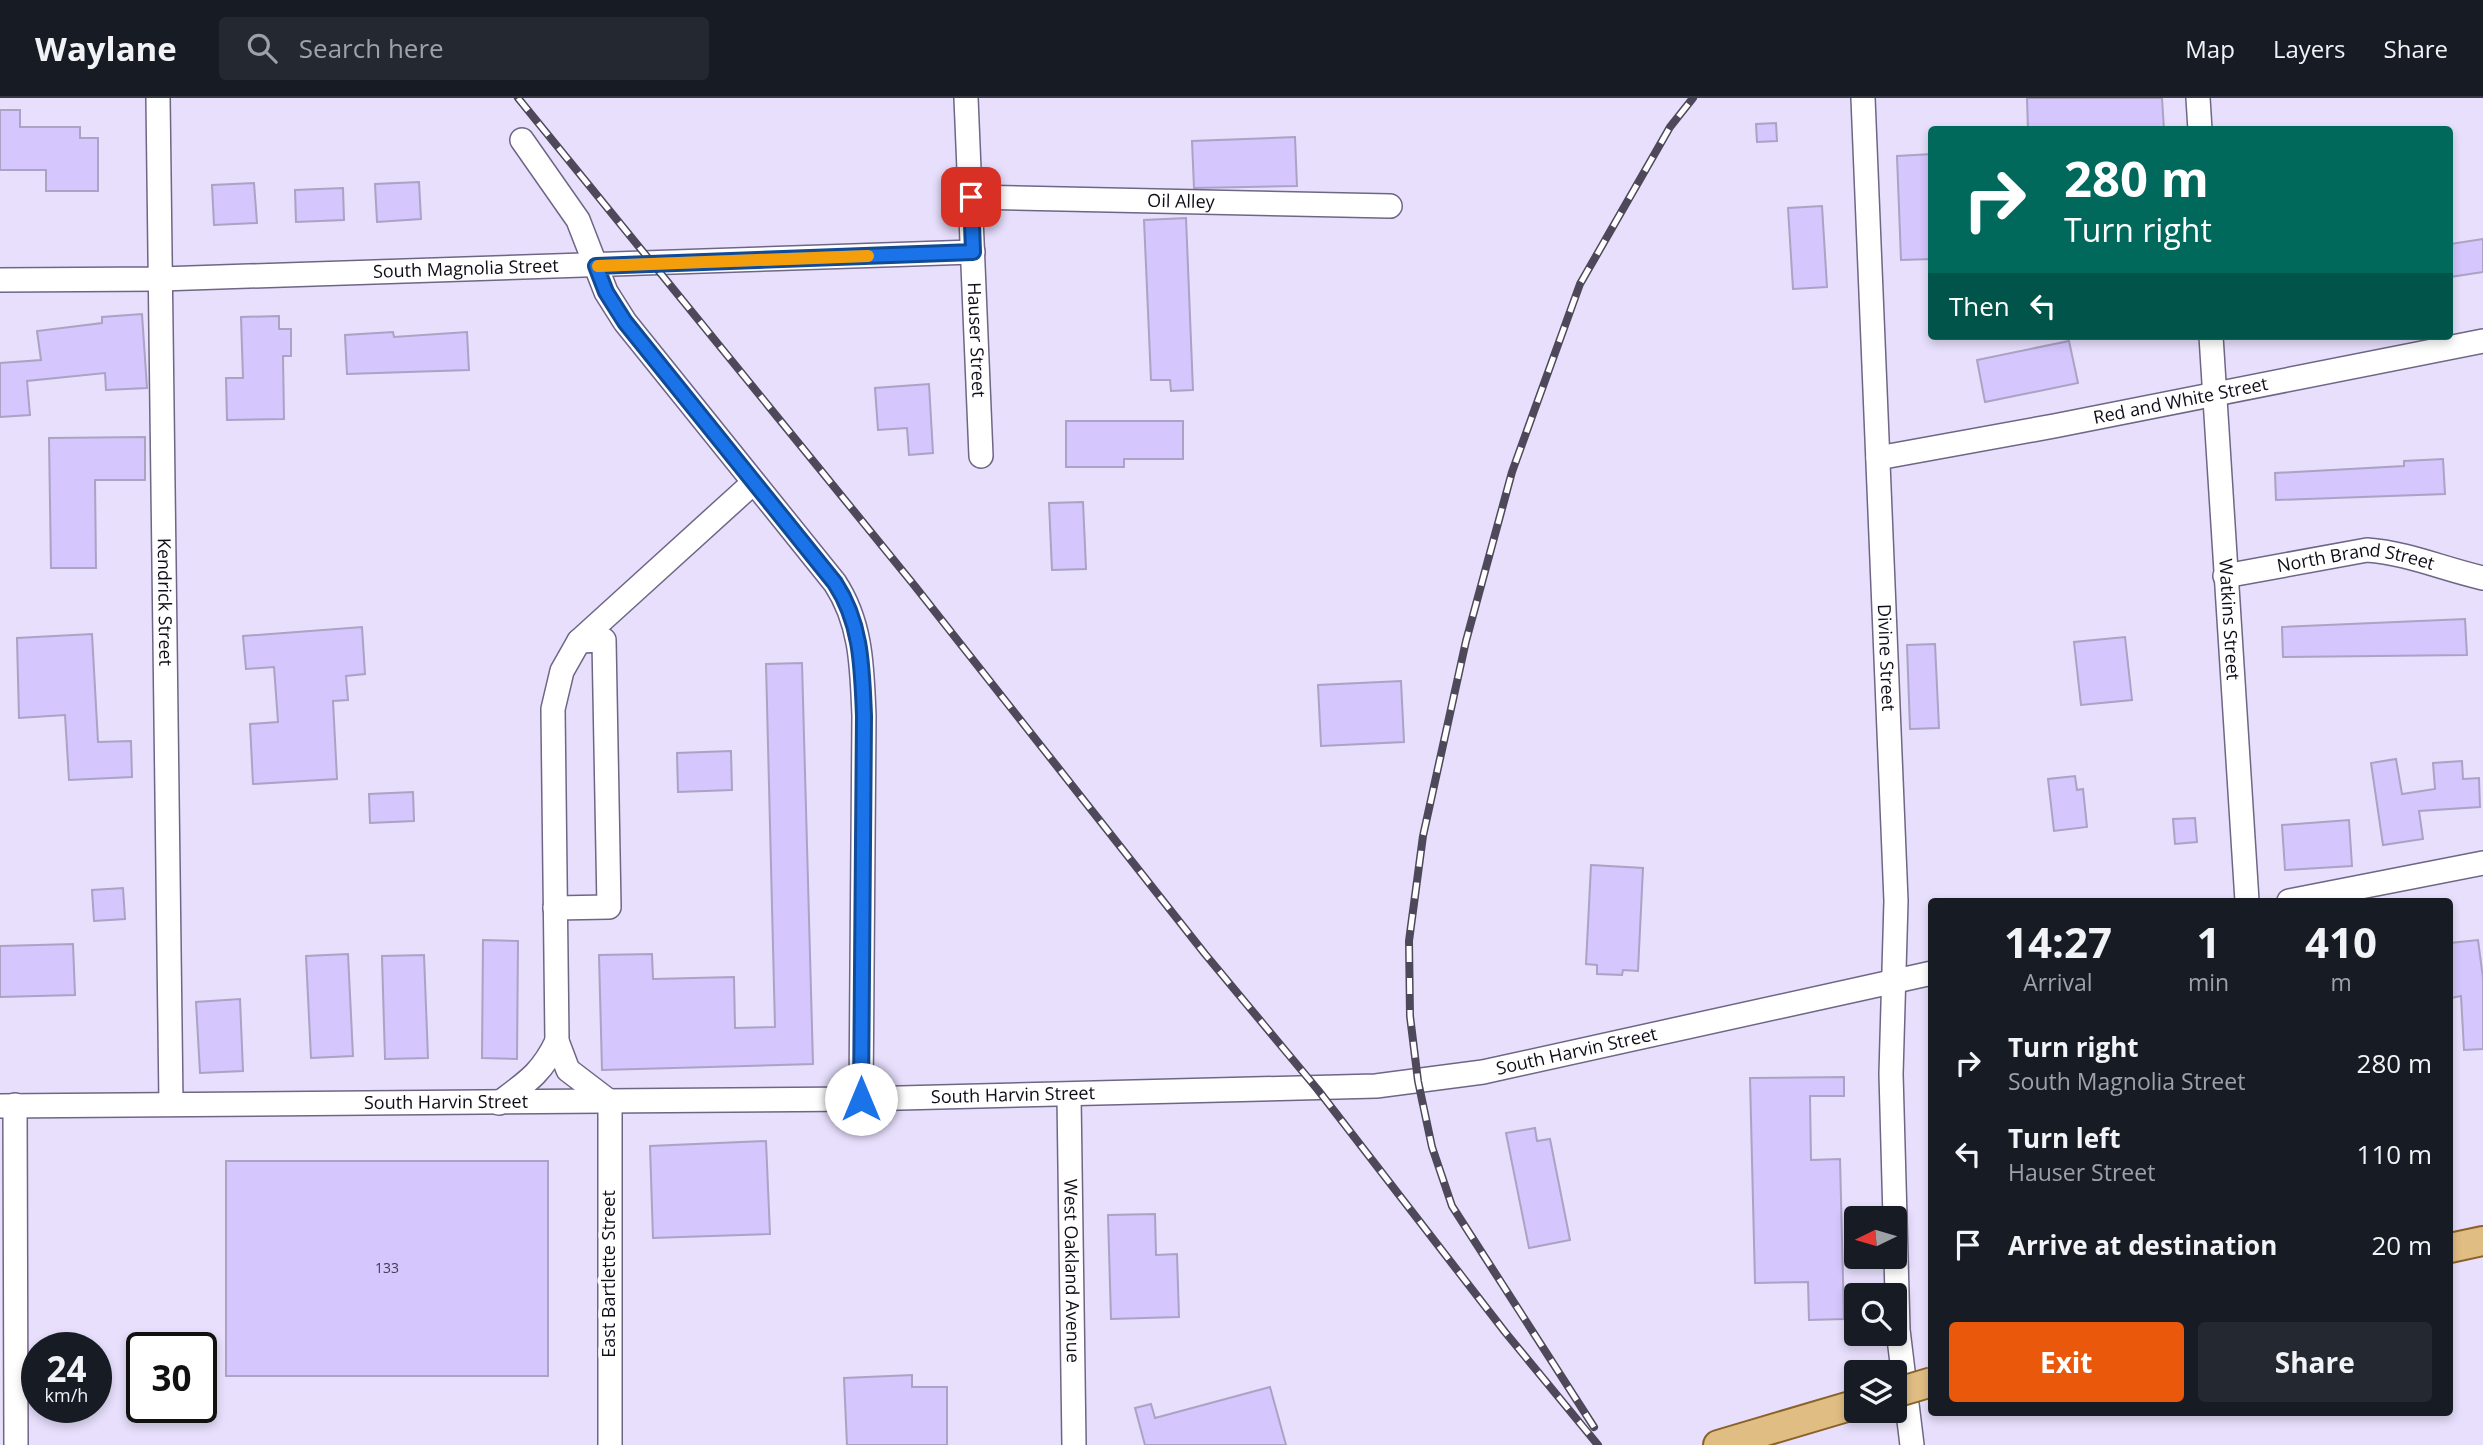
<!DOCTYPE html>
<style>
:root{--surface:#171b24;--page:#242831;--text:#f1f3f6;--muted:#9ea1a6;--line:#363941;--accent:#ea580c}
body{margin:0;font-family:"Open Sans",sans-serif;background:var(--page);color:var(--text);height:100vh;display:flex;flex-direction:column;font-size:26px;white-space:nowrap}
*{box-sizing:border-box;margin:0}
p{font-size:23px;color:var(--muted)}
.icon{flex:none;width:38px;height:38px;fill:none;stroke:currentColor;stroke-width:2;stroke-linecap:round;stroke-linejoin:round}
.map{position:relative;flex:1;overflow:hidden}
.panel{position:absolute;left:1928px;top:800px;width:525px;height:518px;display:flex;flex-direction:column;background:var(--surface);border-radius:7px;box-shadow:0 4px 10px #0003}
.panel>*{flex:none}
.top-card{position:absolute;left:1928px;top:28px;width:525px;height:214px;border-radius:7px;box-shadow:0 4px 10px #0003;background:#00695c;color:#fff;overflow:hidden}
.needle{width:46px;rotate:265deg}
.fabs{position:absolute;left:1844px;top:1108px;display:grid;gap:14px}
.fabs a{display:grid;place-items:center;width:63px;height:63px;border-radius:7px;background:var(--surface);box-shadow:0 4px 10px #0003;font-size:35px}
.speed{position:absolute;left:21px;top:1234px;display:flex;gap:14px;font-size:35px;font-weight:700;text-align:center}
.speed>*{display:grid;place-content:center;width:91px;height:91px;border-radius:50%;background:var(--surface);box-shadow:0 4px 10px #0003;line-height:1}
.speed small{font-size:18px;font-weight:400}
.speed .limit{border:4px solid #111;border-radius:10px;background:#fff;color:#111}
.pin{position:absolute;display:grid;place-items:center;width:60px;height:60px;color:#fff;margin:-30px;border-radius:14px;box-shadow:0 4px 10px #0006}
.me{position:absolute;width:77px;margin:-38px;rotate:0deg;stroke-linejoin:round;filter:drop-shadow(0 0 5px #0008)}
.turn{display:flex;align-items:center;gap:24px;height:147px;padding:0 21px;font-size:32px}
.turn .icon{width:91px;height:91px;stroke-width:2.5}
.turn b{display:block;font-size:49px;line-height:60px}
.then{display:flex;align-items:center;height:66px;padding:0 21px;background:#0003;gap:14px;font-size:26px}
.eta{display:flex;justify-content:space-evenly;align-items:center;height:119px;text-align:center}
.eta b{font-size:42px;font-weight:700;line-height:49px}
.action{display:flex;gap:14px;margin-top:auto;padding:14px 21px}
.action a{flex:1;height:80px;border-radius:7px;background:var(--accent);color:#fff;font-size:28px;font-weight:700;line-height:80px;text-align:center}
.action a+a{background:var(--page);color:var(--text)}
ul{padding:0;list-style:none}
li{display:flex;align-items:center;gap:21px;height:91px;padding:0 21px}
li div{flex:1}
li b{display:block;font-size:26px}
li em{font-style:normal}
header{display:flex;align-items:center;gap:42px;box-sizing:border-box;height:98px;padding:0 35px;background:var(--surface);border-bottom:2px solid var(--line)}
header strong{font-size:33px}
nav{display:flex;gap:38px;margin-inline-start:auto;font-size:24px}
.search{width:490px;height:63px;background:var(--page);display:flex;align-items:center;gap:18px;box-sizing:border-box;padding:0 24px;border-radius:7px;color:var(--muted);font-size:26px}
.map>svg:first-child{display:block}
</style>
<header>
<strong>Waylane</strong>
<div class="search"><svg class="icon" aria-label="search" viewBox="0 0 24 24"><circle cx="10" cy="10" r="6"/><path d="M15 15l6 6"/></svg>Search here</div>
<nav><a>Map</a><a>Layers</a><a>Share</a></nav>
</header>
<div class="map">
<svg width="2483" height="1347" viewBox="0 0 2483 1347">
<rect width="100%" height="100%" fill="#e7dffc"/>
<path fill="#d5c6fd" stroke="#aba2c4" stroke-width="2" d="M 2027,0 L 2162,0 L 2164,32 L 2028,32 Z
M 0,12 L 20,12 L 20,29 L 80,29 L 80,40 L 98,40 L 98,93 L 46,93 L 46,72 L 0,72 Z
M 1776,25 L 1777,43 L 1757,44 L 1756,26 Z
M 1295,39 L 1297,88 L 1194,90 L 1192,43 Z
M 1932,56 L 1932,161 L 1901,162 L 1897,58 Z
M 419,84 L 421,121 L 377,124 L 375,86 Z
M 254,85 L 257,125 L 214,127 L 212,87 Z
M 343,90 L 344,122 L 296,124 L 295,92 Z
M 1822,108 L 1827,189 L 1793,191 L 1788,110 Z
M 1186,120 L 1193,292 L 1171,293 L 1170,282 L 1151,282 L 1144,122 Z
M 2483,141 L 2483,174 L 2450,179 L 2450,146 Z
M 142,216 L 147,290 L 106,292 L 105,275 L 27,283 L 30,317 L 0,319 L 0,265 L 41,262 L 37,233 L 102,225 L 102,219 Z
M 279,218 L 279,231 L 291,231 L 291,258 L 283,258 L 284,321 L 227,322 L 226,280 L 243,280 L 241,219 Z
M 393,234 L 394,239 L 467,234 L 469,272 L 347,276 L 345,237 Z
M 2069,243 L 2078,285 L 1985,304 L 1977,262 Z
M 929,286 L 933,355 L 909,357 L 907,330 L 878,332 L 875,290 Z
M 1066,323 L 1183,323 L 1183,361 L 1124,361 L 1124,369 L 1066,369 Z
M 145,339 L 145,382 L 95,382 L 96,470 L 51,470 L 49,340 Z
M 2443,361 L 2445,396 L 2276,402 L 2275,375 L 2404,368 L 2404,363 Z
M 1083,404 L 1086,471 L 1052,472 L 1049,405 Z
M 2465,521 L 2467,557 L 2283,559 L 2282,529 Z
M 362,529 L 365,576 L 346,578 L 348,602 L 333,603 L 337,681 L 253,686 L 250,626 L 278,624 L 274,569 L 246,571 L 243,538 Z
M 92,536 L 98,644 L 131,643 L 132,679 L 69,682 L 65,617 L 19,620 L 17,540 Z
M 2125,539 L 2132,602 L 2081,607 L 2074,544 Z
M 1935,546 L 1939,630 L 1910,631 L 1907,547 Z
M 802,565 L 813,966 L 602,972 L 599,857 L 652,856 L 653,881 L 734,879 L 735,930 L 775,929 L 766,566 Z
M 1401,583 L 1404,644 L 1321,648 L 1318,587 Z
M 731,653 L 732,692 L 678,694 L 677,655 Z
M 2396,661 L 2402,696 L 2435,691 L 2433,665 L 2462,663 L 2463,681 L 2479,680 L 2480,709 L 2419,713 L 2423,741 L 2383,747 L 2371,665 Z
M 2075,678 L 2077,692 L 2083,691 L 2087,729 L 2054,733 L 2048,681 Z
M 413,694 L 414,723 L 370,725 L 369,696 Z
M 2195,720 L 2197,744 L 2175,746 L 2173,721 Z
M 2349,722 L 2352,768 L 2285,772 L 2282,727 Z
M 1591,767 L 1643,770 L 1638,873 L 1623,872 L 1622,877 L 1597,876 L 1597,867 L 1586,866 Z
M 123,790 L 125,821 L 94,823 L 92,792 Z
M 483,842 L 518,843 L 517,961 L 482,960 Z
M 2478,842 L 2483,880 L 2483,951 L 2464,952 L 2461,898 L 2451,900 L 2450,845 Z
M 73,846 L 75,897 L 0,899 L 0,848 Z
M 348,856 L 353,958 L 311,960 L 306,858 Z
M 424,857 L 428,960 L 385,961 L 382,858 Z
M 240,901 L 243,973 L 200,975 L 196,904 Z
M 1844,979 L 1844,998 L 1810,998 L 1811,1062 L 1840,1061 L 1844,1221 L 1809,1222 L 1808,1184 L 1755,1185 L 1750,980 Z
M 1535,1030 L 1537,1043 L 1550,1041 L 1570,1142 L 1529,1150 L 1506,1035 Z
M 766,1043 L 770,1136 L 653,1140 L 650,1048 Z
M 226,1063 L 548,1063 L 548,1278 L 226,1278 Z
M 1155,1116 L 1156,1157 L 1177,1156 L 1179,1219 L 1111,1221 L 1108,1117 Z
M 912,1277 L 912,1289 L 947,1289 L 947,1347 L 847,1347 L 844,1280 Z
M 1270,1289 L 1286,1347 L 1145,1347 L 1135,1310 L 1151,1306 L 1155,1320 Z"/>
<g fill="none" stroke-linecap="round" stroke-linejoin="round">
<defs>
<g id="minor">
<path id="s1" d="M 158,0 L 171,1006"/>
<path id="s2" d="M 966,0 L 981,358"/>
<path id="s3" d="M 1863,0 L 1896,803 L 1891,976 L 1895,1120"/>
<path d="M 2198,0 L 2200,32"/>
<path d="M 522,42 L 578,122 L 606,194 L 625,224 L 835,485 C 862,526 862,571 864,618 L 861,1001"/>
<path id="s4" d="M 971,99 L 1390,108"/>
<path id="s5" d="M 0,182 L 161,181 L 973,154"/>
<path id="s6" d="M 2211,238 L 2247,803"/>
<path id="s7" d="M 1878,360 L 2054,328 L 2483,243"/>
<path id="s8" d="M 2225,478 L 2367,452 C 2408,455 2443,471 2483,480"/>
<path d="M 2289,803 L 2483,765"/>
<path d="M 555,810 L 609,809 L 604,542 L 579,543"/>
<path id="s9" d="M 1069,998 L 1074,1347"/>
<path d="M 499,1005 C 527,984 542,975 557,943"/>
<path d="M 15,1007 L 16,1347"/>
<path id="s10" d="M 0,1008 L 861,1001 L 1376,988 L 1483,974 L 1932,875"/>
<path d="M 1895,1123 L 1898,1232 L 1912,1347"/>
<path d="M 610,1347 L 610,1004 L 568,972 L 557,943 L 553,611 L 562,573 L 579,543 L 753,385"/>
</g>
<path id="major" d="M 2450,1150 L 2483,1143
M 1718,1347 L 1857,1306"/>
</defs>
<use href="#minor" stroke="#6e6685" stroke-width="26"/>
<use href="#major" stroke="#8a6228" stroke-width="32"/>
<use href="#minor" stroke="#fff" stroke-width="23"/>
<use href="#major" stroke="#e0bd83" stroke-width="28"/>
<defs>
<path id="rail" d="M 518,0 L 914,487 L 1205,856 L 1318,992 L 1505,1234 L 1598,1347
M 1594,1329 L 1452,1108 L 1432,1049 L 1418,983 L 1410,918 L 1409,843 L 1423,738 L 1466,543 L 1512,374 L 1580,186 L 1670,29 L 1693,0"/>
</defs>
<use href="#rail" stroke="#4e495a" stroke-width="8"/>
<use href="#rail" stroke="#fff" stroke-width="5" stroke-dasharray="16" stroke-linecap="butt"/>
<defs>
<path id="major-bridge" d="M 1895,1295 L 1932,1284"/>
</defs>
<use href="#major-bridge" stroke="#8a6228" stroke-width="32" stroke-linecap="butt"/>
<use href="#major-bridge" stroke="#e0bd83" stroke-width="28"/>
</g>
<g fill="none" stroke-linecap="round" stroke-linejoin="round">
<defs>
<path id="route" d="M 861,1001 L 864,618 C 862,571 862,526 835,485 L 625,224 L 606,194 L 596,168 L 973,154 L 971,99"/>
</defs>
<use href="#route" stroke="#114b97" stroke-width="18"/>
<use href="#route" stroke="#1a73e8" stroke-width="12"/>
<path stroke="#f59e0b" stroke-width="12" d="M 598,168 L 868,158"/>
</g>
<g text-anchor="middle" stroke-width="7" stroke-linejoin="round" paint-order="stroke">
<g font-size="14" fill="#413a51">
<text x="387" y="1175">133</text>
</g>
<g font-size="18" fill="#100c18" stroke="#fff">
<text dy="6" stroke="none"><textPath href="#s4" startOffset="210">Oil Alley</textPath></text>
<text dy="6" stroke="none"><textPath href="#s5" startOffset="466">South Magnolia Street</textPath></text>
<text dy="6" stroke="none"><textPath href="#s2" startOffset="242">Hauser Street</textPath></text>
<text dy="6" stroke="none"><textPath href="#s7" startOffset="308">Red and White Street</textPath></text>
<text dy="6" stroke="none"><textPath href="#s8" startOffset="133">North Brand Street</textPath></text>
<text dy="6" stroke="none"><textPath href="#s1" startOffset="504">Kendrick Street</textPath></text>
<text dy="6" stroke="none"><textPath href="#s6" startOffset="284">Watkins Street</textPath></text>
<text dy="6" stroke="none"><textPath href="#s3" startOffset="560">Divine Street</textPath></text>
<text dy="6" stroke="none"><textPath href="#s10" startOffset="1580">South Harvin Street</textPath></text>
<text dy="6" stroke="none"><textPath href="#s10" startOffset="1013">South Harvin Street</textPath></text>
<text dy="6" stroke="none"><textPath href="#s10" startOffset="446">South Harvin Street</textPath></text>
<text dy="6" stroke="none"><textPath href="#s9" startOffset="175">West Oakland Avenue</textPath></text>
<text transform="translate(609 1176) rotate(-90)" y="6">East Bartlette Street</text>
</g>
</g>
</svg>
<div class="fabs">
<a><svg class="needle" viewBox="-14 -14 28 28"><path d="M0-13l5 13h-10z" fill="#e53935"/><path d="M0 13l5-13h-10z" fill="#9ea1a6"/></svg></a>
<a><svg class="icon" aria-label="search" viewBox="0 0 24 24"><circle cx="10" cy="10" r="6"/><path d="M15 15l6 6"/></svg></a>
<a><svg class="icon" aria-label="layers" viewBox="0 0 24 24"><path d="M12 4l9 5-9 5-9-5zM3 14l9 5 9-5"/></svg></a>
</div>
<div class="speed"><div>24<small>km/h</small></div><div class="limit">30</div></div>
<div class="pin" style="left:971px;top:99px;background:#d93025"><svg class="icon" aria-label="arrive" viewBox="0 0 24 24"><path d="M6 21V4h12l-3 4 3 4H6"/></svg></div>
<svg class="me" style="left:861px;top:1001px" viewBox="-20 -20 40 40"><circle r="19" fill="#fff"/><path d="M0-13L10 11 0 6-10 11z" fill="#1a73e8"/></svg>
<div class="top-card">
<div class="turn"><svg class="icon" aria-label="right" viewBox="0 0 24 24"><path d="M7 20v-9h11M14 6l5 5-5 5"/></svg><div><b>280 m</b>Turn right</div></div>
<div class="then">Then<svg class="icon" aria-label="left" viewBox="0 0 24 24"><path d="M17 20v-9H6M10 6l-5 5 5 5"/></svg></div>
</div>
<section class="panel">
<div class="eta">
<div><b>14:27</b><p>Arrival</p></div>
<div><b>1</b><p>min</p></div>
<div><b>410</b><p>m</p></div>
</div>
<ul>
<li><svg class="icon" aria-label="right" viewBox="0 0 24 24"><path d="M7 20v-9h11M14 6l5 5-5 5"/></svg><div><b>Turn right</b><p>South Magnolia Street</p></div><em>280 m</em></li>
<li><svg class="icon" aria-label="left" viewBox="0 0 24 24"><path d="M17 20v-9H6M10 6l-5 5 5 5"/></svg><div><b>Turn left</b><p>Hauser Street</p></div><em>110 m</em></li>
<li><svg class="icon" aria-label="arrive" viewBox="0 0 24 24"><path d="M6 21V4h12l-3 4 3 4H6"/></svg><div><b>Arrive at destination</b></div><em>20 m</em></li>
</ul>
<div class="action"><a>Exit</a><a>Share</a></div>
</section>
</div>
